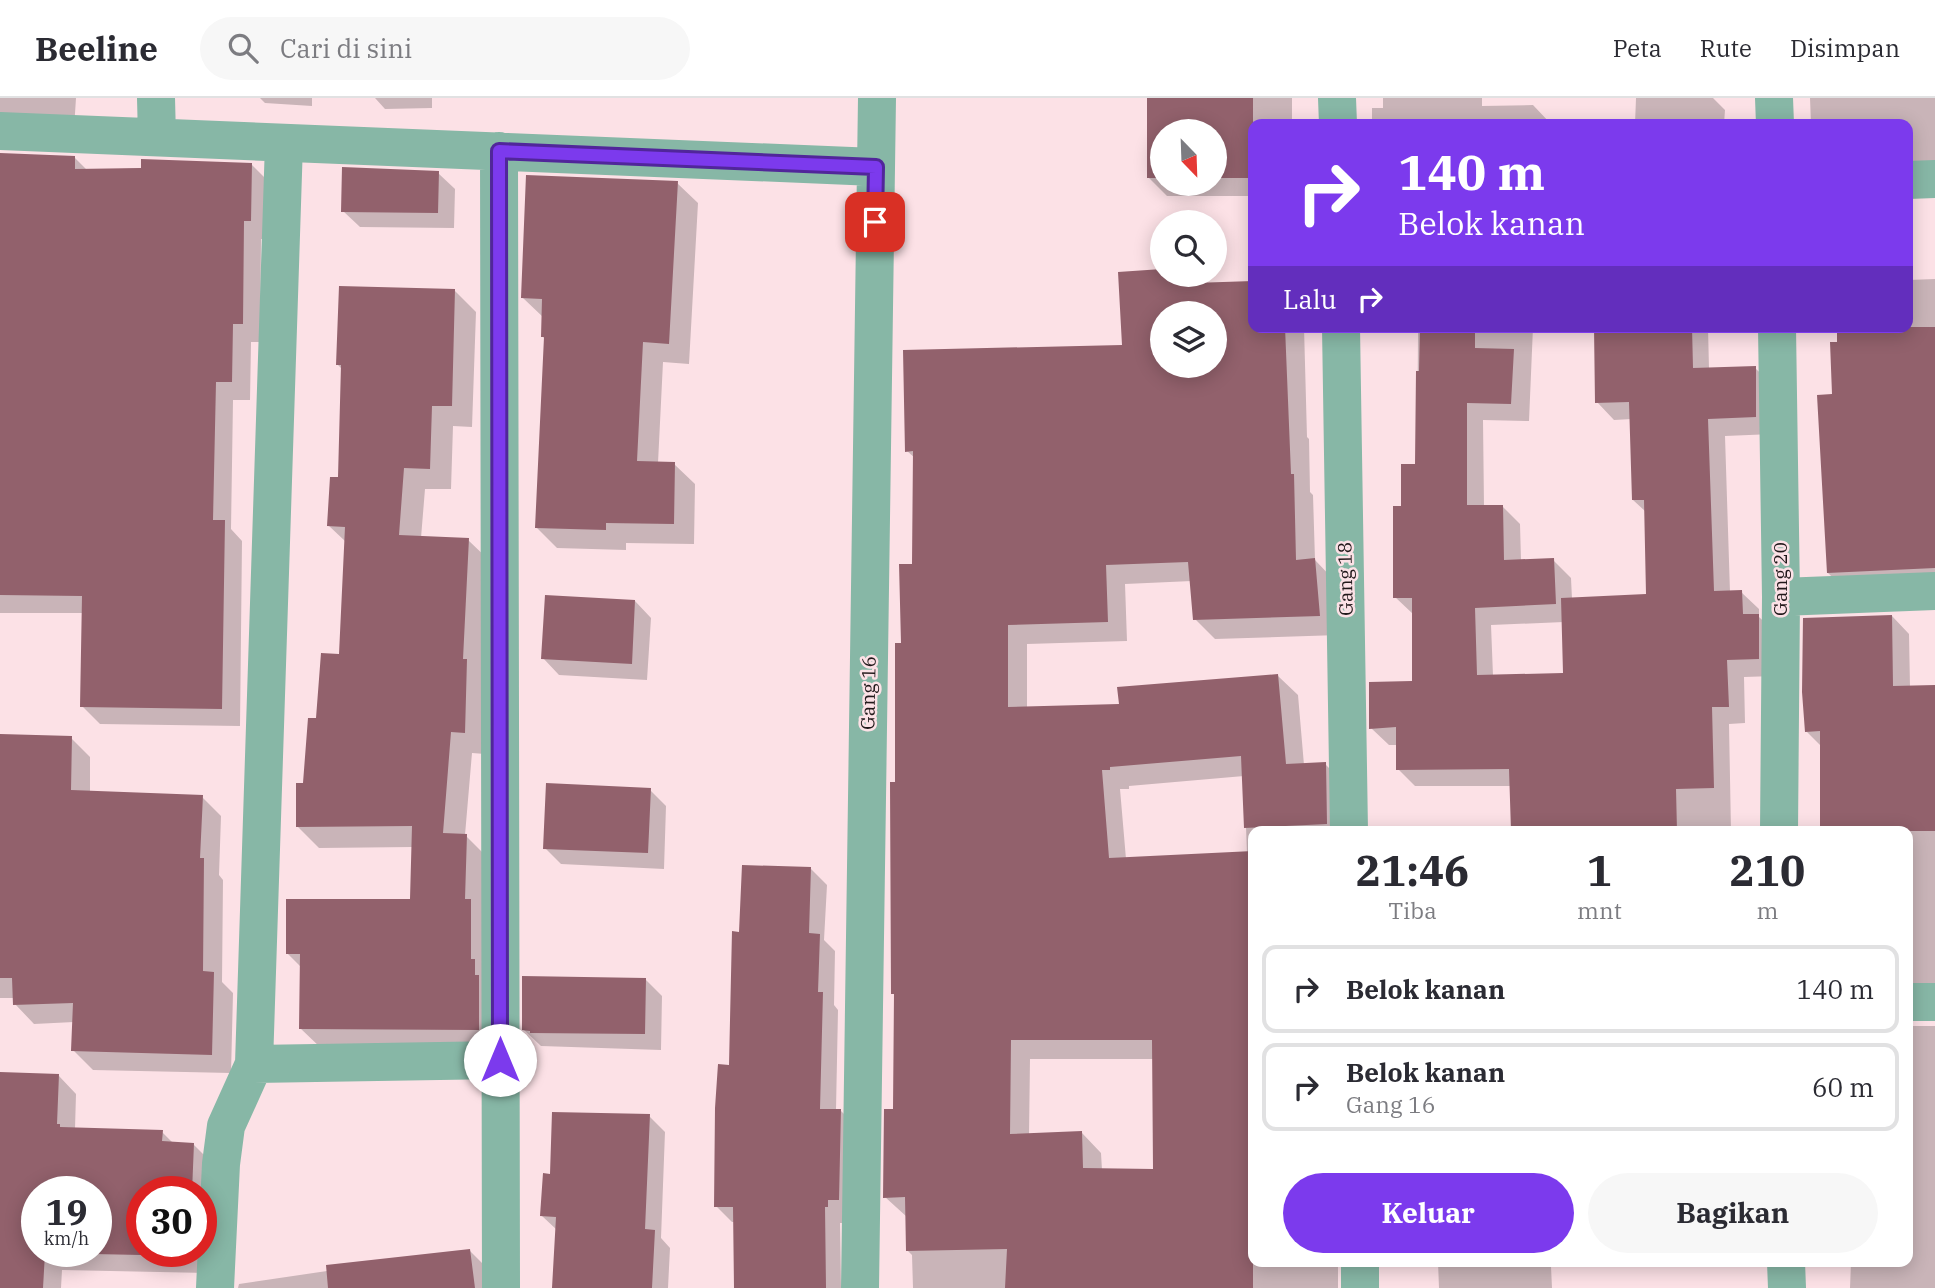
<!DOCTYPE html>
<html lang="id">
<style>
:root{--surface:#fff;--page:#f7f7f7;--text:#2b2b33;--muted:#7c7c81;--line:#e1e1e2;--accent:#7c3aed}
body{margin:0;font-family:"IBM Plex Serif",serif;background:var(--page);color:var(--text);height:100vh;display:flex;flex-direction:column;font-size:26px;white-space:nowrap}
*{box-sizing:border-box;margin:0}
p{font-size:23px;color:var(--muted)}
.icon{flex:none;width:38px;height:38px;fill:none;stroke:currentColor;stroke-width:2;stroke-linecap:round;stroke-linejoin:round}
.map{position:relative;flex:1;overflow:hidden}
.side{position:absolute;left:1248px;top:728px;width:665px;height:441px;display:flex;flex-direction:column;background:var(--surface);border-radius:14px;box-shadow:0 4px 18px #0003}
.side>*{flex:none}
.hud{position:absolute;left:1248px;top:21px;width:665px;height:214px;border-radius:14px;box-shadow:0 4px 18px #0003;background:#7c3aed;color:#fff;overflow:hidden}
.needle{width:46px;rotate:157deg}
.fabs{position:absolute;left:1150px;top:21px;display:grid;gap:14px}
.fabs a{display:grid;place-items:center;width:77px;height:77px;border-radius:50%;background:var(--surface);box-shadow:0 4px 18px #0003;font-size:35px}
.speed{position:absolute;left:21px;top:1078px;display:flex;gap:14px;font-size:35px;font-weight:700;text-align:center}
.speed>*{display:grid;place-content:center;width:91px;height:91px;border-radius:50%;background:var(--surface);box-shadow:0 4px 18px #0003;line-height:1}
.speed small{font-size:18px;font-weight:400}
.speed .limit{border:10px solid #d22;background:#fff;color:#111}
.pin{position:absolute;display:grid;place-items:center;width:60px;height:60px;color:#fff;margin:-30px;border-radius:14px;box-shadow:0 4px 10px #0006}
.me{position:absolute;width:77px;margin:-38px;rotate:0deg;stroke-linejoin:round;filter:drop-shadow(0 0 5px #0008)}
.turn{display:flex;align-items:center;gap:24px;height:147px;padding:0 35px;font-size:32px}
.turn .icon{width:91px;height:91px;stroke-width:2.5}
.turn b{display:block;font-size:49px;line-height:60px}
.then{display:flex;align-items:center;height:66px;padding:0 35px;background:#0003;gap:14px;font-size:26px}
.eta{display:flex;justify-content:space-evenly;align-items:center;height:119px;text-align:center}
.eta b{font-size:42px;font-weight:700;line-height:49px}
.action{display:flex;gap:14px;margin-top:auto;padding:14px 35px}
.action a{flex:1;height:80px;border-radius:42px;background:var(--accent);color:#fff;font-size:28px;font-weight:700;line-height:80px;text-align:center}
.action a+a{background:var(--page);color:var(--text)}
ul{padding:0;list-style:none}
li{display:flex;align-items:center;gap:21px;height:88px;margin:0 14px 10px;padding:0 21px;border:4px solid var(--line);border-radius:14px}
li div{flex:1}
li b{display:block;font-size:26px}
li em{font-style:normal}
header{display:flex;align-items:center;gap:42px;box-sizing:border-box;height:98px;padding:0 35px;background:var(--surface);border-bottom:2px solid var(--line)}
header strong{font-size:33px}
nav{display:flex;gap:38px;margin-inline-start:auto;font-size:24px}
.search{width:490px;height:63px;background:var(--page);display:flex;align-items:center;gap:18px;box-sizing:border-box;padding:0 24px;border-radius:38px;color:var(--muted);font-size:26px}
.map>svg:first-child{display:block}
</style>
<header>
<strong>Beeline</strong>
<div class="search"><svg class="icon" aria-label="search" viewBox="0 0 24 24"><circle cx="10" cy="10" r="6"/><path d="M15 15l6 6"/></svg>Cari di sini</div>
<nav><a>Peta</a><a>Rute</a><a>Disimpan</a></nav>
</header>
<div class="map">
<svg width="1935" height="1190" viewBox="0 0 1935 1190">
<rect width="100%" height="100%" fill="#fce1e6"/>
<path fill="#0003" fill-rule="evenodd" d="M 0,0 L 76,0 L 74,31 L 0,39 Z
M 260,0 L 312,0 L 312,8 L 265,5 Z
M 375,0 L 432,0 L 432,10 L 385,11 Z
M 1149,0 L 1292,0 L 1292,26 L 1253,26 L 1253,98 L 1167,98 L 1148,79 ZM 1162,33 L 1214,33 L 1214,86 L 1162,86 Z
M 1383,0 L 1482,0 L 1482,8 L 1533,7 L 1551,26 L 1372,26 L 1372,10 L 1383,10 Z
M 1636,0 L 1713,0 L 1725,12 L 1724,26 L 1635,26 Z
M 1810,0 L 1935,0 L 1935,82 L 1908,84 L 1908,26 L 1811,26 Z
M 0,57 L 75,60 L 87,72 L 252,67 L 270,85 L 269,141 L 261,141 L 260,244 L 251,244 L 250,302 L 233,302 L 231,431 L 242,443 L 240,628 L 100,626 L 82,608 L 83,515 L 0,515 Z
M 438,75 L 455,91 L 454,130 L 360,129 L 343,113 Z
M 677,85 L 698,105 L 689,266 L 663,264 L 658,365 L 674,366 L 695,386 L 694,446 L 626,445 L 626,452 L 557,450 L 536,429 L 545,241 L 543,239 L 544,220 L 523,200 Z
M 1162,172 L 1162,177 L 1198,177 L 1207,186 L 1253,185 L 1253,229 L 1304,229 L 1307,339 L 1309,341 L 1310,394 L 1313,397 L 1315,462 L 1334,482 L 1339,537 L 1215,541 L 1195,521 L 1192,483 L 1125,486 L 1127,543 L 1027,546 L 1027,610 L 1121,607 L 1278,578 L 1298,597 L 1304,667 L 1325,666 L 1345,686 L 1346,733 L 1253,733 L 1253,1164 L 1338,1164 L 1338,1190 L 913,1190 L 912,1157 L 907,1152 L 907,1119 L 885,1099 L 894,1013 L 896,899 L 893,895 L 903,547 L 914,468 L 915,360 L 907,353 L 1124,248 ZM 1162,215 L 1214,215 L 1214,268 L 1162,268 ZM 1244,678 L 1247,755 L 1126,761 L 1120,691 L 1129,691 L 1129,688 ZM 1030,961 L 1154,961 L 1155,1072 L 1102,1072 L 1101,1055 L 1082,1035 L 1029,1037 Z
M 1935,181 L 1935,496 L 1855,501 L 1828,475 L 1834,297 L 1908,229 L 1908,182 Z
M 455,193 L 476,214 L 472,329 L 453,328 L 451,391 L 425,391 L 421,440 L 468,442 L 490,463 L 485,656 L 472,655 L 465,737 L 487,759 L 499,953 L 322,951 L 300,930 L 301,869 L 287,855 L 412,803 L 413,749 L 319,750 L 297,728 L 318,622 L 340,558 L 346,444 L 328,427 L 339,381 L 343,272 L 337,266 Z
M 1408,229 L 1533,229 L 1529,323 L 1483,322 L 1484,409 L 1503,409 L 1520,426 L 1521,463 L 1553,462 L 1571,480 L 1572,501 L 1648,498 L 1646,414 L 1633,402 L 1632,321 L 1614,322 L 1597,304 L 1596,229 L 1708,229 L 1709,271 L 1755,270 L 1773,287 L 1773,336 L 1725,338 L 1730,494 L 1741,494 L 1759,511 L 1759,519 L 1776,535 L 1775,578 L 1744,579 L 1745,625 L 1729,626 L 1731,733 L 1513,733 L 1511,688 L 1415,688 L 1398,671 L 1398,647 L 1389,647 L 1371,630 L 1414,584 L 1413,516 L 1395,499 L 1403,410 L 1417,367 L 1418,235 L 1413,235 ZM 1564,524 L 1565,577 L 1493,578 L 1491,527 Z
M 635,503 L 651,520 L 647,582 L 559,577 L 543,560 Z
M 1892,518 L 1909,536 L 1910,589 L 1935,589 L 1935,899 L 1908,909 L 1908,733 L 1823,733 L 1822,649 L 1806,633 Z
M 0,638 L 71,640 L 90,659 L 90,695 L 202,699 L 221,718 L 219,777 L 223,782 L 222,884 L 233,895 L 231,975 L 93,972 L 73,952 L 74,924 L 34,926 L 15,906 L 14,900 L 0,900 Z
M 650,692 L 666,708 L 664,771 L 561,766 L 545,750 Z
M 811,771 L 827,787 L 824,842 L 835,853 L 834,907 L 838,912 L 836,1012 L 840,1012 L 856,1028 L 843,1125 L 840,1125 L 841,1190 L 736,1190 L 735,1124 L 732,1124 L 716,1108 L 731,969 L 741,835 Z
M 646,882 L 662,898 L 661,952 L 541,948 L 524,932 Z
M 1908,928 L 1935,928 L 1935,1190 L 1850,1190 L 1851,1164 L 1908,1164 Z
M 0,975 L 59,978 L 76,996 L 75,1031 L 162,1034 L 174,1046 L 193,1046 L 211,1064 L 207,1175 L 62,1172 L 61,1190 L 0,1190 ZM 37,1094 L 96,1094 L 96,1153 L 37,1153 ZM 142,1094 L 201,1094 L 201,1153 L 142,1153 Z
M 649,1018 L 665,1034 L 661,1140 L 670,1150 L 668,1190 L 554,1190 L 557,1132 L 542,1118 L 552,1077 Z
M 469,1152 L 490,1173 L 492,1190 L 238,1190 L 239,1186 Z
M 1438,1164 L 1554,1164 L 1554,1168 L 1551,1168 L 1552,1190 L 1439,1190 Z"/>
<path fill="#92616c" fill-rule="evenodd" d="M 1147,0 L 1253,0 L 1253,80 L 1214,80 L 1214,33 L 1162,33 L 1162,80 L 1147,80 Z
M 0,55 L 75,58 L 75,71 L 141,70 L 141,61 L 252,65 L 251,123 L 244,123 L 243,226 L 233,226 L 232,284 L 216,284 L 213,422 L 225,422 L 222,611 L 80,609 L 82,498 L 0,497 Z
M 342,69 L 439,73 L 438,115 L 341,114 Z
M 526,77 L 678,83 L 669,246 L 643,244 L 637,363 L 675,364 L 674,426 L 606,425 L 606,432 L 535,430 L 544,239 L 541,239 L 542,201 L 521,200 Z
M 1162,171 L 1162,177 L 1193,177 L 1193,185 L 1253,183 L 1253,229 L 1285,229 L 1291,376 L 1294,376 L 1296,462 L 1315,460 L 1320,518 L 1193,522 L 1188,464 L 1106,467 L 1108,524 L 1008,527 L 1008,609 L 1119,606 L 1117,589 L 1278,576 L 1286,666 L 1326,664 L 1327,726 L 1244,730 L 1241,658 L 1110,669 L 1110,672 L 1102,672 L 1109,760 L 1253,753 L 1253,1190 L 1005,1190 L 1007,1151 L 906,1153 L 905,1099 L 883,1100 L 884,1011 L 893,1011 L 894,896 L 891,896 L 890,684 L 895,684 L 895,545 L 901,545 L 899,466 L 912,466 L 913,353 L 905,354 L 903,252 L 1122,247 L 1118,174 ZM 1162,215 L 1214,215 L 1214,268 L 1162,268 ZM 1011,942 L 1152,942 L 1153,1071 L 1083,1070 L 1082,1033 L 1010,1036 Z
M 339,188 L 455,191 L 452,308 L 432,308 L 430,371 L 404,370 L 399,437 L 469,440 L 463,561 L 467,561 L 465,635 L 451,634 L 443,735 L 467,736 L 465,801 L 471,801 L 471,861 L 475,861 L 475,877 L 479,877 L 479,932 L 299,931 L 300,856 L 286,856 L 286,801 L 410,801 L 412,728 L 296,729 L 296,685 L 303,685 L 308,620 L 316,620 L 321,555 L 339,556 L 345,429 L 327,428 L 330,379 L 338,379 L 341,267 L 336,267 Z
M 1420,229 L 1475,229 L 1475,250 L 1514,251 L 1511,306 L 1467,305 L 1467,407 L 1503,407 L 1504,462 L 1554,460 L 1556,506 L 1475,510 L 1477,577 L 1563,575 L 1561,500 L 1646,496 L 1644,402 L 1632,402 L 1629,304 L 1595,305 L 1594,229 L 1692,229 L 1693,270 L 1756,268 L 1756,319 L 1708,321 L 1714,493 L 1742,492 L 1743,516 L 1759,516 L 1759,561 L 1727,562 L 1729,609 L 1712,609 L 1714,690 L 1676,691 L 1677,733 L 1511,733 L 1509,671 L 1396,672 L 1396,629 L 1369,631 L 1369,584 L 1412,583 L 1412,500 L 1393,500 L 1393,408 L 1401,408 L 1401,366 L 1415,366 L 1416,273 L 1419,273 Z
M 1837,229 L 1935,229 L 1935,470 L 1827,475 L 1817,297 L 1832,296 L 1830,244 L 1837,244 Z
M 545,497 L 635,502 L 632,566 L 541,561 Z
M 1892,517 L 1893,588 L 1935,587 L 1935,733 L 1820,733 L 1820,633 L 1805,634 L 1802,594 L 1803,520 Z
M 0,636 L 72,638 L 71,692 L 203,697 L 200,760 L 204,760 L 203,873 L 214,874 L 212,957 L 71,953 L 73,905 L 13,907 L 12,880 L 0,880 Z
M 546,685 L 651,690 L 648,755 L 543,751 Z
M 742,767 L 811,769 L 809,835 L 820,836 L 818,894 L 823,894 L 820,1011 L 841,1011 L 839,1102 L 828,1102 L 828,1109 L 825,1109 L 826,1190 L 734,1190 L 733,1109 L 714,1109 L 715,1010 L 718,966 L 729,967 L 732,833 L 739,834 Z
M 522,878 L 646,880 L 645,936 L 530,935 L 530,933 L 522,932 Z
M 0,974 L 59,976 L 57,1026 L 60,1026 L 60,1029 L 163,1032 L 162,1043 L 194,1045 L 192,1094 L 142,1094 L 142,1153 L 190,1153 L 190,1158 L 45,1155 L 43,1190 L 0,1190 ZM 37,1094 L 96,1094 L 96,1153 L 37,1153 Z
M 552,1014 L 650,1016 L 645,1131 L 655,1132 L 652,1190 L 552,1190 L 556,1119 L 540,1118 L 543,1075 L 550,1076 Z
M 470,1151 L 475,1190 L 328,1190 L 326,1167 Z"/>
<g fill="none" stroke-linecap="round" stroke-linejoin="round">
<path stroke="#87b7a6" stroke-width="38" d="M 156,0 L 157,39
M 1337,0 L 1338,26
M 1774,0 L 1775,26
M 0,33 L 875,69
M 499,53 L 501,1190
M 1908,82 L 1935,81
M 1341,229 L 1349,733
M 1777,229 L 1781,499 L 1779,733
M 1781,499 L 1935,493
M 1908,904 L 1935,904
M 254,966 L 284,45
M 1360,1164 L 1360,1190
M 1786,1164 L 1787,1190
M 215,1190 L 221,1066 L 226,1028 L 254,966 L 501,962
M 860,1190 L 877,0"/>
</g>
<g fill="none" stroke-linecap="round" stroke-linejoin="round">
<defs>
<path id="route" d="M 500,962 L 499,53 L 876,69 L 875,124"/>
</defs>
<use href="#route" stroke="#51269a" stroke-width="18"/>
<use href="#route" stroke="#7c3aed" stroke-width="12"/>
</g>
<g text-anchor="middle" stroke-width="5" stroke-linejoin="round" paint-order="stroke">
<g font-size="19" fill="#21181a" stroke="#fce1e6">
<text transform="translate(1345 481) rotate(-91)" y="7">Gang 18</text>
<text transform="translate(1780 481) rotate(-90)" y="7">Gang 20</text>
<text transform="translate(868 595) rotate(-89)" y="7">Gang 16</text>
</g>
</g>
</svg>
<div class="fabs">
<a><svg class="needle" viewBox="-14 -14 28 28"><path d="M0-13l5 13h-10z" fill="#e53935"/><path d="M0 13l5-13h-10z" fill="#7c7c81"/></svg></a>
<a><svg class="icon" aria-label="search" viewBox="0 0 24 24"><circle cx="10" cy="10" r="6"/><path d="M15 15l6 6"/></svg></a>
<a><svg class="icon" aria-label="layers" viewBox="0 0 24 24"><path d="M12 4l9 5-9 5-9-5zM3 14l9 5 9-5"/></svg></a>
</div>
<div class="speed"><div>19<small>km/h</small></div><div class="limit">30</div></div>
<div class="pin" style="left:875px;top:124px;background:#d93025"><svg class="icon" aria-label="arrive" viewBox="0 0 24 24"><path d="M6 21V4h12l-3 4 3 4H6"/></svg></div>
<svg class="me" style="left:500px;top:962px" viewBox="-20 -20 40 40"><circle r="19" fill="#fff"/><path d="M0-13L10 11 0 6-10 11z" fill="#7c3aed"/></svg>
<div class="hud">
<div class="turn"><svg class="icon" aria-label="right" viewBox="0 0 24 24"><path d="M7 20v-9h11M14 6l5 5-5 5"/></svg><div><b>140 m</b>Belok kanan</div></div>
<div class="then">Lalu<svg class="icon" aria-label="right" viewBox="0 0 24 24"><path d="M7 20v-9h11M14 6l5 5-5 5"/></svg></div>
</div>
<section class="side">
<div class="eta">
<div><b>21:46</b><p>Tiba</p></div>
<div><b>1</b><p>mnt</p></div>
<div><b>210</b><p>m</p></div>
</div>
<ul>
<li><svg class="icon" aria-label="right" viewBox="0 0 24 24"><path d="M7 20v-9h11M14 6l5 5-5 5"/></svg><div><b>Belok kanan</b></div><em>140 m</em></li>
<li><svg class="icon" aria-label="right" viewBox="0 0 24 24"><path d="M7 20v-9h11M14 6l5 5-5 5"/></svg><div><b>Belok kanan</b><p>Gang 16</p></div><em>60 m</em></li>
</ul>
<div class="action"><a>Keluar</a><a>Bagikan</a></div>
</section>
</div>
